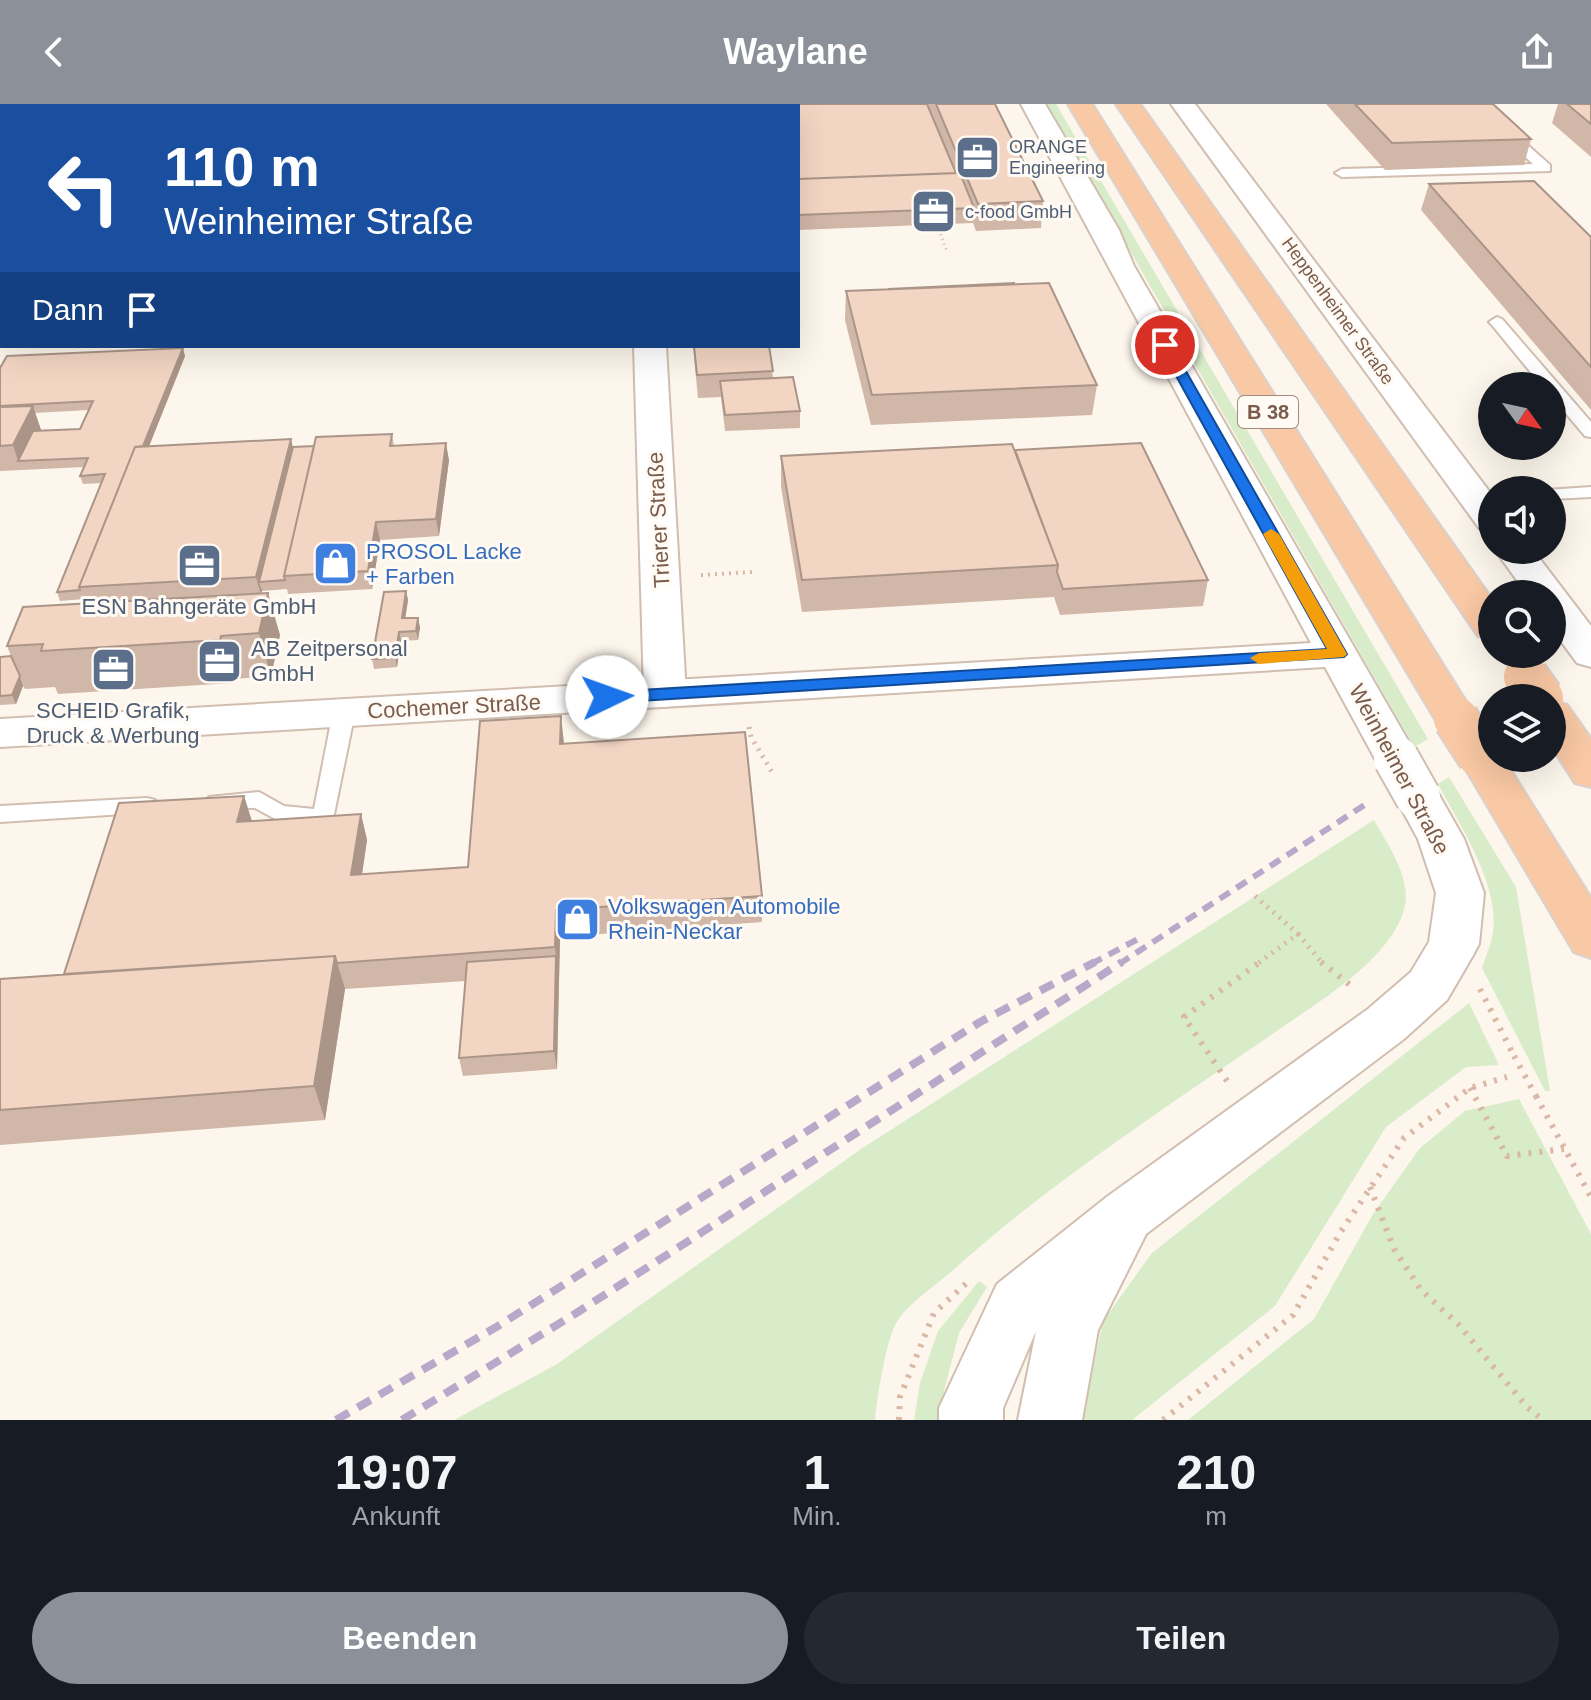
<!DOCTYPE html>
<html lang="de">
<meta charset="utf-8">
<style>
:root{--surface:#171b24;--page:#242831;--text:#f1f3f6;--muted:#9ea1a6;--accent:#8c9099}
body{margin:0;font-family:Arial,sans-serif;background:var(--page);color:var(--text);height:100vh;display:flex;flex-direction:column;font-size:30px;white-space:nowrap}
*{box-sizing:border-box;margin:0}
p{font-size:26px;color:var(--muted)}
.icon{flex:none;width:44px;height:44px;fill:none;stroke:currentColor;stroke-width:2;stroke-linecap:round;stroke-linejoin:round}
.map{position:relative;height:1316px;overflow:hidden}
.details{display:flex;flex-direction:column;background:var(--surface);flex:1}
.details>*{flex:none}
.banner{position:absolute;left:0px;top:0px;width:800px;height:244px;box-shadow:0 8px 32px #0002;background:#1a4fa0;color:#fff;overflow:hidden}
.needle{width:52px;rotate:123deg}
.tools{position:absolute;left:1478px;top:268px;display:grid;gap:16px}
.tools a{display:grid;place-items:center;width:88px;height:88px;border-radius:50%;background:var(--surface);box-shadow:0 8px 32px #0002;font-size:40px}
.pin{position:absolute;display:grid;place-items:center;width:68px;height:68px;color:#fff;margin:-34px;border:4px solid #fff;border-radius:50%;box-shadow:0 2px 8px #0007}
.me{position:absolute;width:88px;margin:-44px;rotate:87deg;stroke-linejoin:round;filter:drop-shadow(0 0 6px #0008)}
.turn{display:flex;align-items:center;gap:28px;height:168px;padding:0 32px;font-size:36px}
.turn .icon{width:104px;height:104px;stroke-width:2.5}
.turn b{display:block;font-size:56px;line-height:68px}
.then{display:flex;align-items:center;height:76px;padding:0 32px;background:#0003;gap:16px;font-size:30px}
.eta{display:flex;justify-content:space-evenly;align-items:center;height:136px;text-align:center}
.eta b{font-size:48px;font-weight:800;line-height:56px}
.button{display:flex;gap:16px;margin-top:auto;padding:16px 32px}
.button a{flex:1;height:92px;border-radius:48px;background:var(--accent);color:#fff;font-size:32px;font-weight:800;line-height:92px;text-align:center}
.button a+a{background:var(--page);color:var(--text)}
header{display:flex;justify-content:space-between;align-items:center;height:104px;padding:0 32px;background:var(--accent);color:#fff;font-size:36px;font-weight:800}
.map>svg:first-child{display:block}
</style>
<header><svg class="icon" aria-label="back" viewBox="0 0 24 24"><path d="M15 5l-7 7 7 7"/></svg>Waylane<svg class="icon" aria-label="share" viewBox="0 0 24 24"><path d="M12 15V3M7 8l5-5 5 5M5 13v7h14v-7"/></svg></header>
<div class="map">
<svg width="1591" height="1316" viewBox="0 0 1591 1316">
<rect width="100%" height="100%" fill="#fdf6ec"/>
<path fill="#d8ecc9" d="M 1046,0 L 1056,0 L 1428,635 L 1414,643 Z
M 1449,673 L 1516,783 L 1550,987 L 1545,987 L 1482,864 C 1485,854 1490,844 1492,834 C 1503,785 1460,722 1438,680 Z
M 1374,716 C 1388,742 1413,775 1404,806 C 1389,855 1326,893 1284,922 C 1172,1000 1054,1075 952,1167 C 937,1180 908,1200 898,1216 C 886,1233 877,1294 875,1316 L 454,1316 L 557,1260 L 861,1045 Z
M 1469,899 L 1499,961 L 1466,963 L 1386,1023 L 1275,1202 L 1132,1316 L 1082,1316 L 1103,1217 L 1152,1149 Z
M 1519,995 L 1591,1130 L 1591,1316 L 1188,1316 L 1314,1215 L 1373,1110 L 1420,1044 L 1465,1007 Z
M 979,1177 L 987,1183 L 959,1229 L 944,1287 L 941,1316 L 914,1316 L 920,1279 L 938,1227 Z"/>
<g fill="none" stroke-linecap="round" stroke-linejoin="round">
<defs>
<path id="service" d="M 1468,0 L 1481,0 L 1550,61 L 1550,67 L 1342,73 L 1335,69 L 1342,65 L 1533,60 Z
M 1497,213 L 1502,215 L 1591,318 L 1591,333 L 1585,332 L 1552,293 L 1552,282 L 1542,282 L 1492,221 L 1489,218 Z
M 1591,383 L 1591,393 L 1552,395 L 1552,386 L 1546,386 Z
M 344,601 L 355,608 L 332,720 L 324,722 L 279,717 L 255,704 L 209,703 L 206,698 L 209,693 L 259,688 L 284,702 L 314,705 L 333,608 Z
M 147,694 L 155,696 L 158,702 L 155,708 L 0,718 L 0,702 Z"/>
<path id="minor" d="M 626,0 L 650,0 L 650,2 L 626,2 Z
M 0,63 L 2,63 L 2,79 L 0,79 Z
M 2,179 L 2,200 L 0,201 L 0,180 Z
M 634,242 L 666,242 L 686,590 L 680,599 L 665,603 L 650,599 L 644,590 Z"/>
<path id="tertiary" d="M 1021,0 L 1045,0 L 1119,126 L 1134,162 L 1418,654 L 1412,664 L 1396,669 L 1380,664 L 1325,563 L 0,643 L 0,615 L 1311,539 Z
M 1171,0 L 1195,0 L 1492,391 L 1492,427 L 1479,424 Z
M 1495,446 L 1533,446 L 1591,522 L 1591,563 L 1577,559 L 1552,525 L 1552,490 L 1527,490 Z
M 1418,678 L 1434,682 L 1464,735 L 1484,789 L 1479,840 L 1472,853 L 1447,896 L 1404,935 L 1146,1130 L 1098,1226 L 1082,1316 L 1018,1316 L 1036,1227 L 1003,1304 L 1003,1316 L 939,1316 L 939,1304 L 997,1180 L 1108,1092 L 1368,905 L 1411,868 L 1429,838 L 1436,789 L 1418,735 L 1395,693 L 1402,682 Z"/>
<path id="trunk" d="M 1068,0 L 1092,0 L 1477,615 L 1471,625 L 1456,629 L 1441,625 Z
M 1116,0 L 1140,0 L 1492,495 L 1492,535 L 1478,532 Z
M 1552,597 L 1567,601 L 1591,635 L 1591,683 L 1575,679 L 1552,643 Z
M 1480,637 L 1492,641 L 1492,654 L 1503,654 L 1591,794 L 1591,854 L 1574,848 L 1458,652 L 1465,642 Z"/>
</defs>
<use href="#service" stroke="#d1beb0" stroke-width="4"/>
<use href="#minor" stroke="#d1beb0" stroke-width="4"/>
<use href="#tertiary" stroke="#d1beb0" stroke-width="4"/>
<use href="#trunk" stroke="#dad1cd" stroke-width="4"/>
<path stroke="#d9b8a5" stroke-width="3" stroke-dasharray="1 4" stroke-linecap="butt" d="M 937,121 L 947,147"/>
<path stroke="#d9b8a5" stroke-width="4" stroke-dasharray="2 5" stroke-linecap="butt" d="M 701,471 L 752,468"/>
<path stroke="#d9b8a5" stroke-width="5" stroke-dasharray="2 6" stroke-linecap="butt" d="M 749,623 L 751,633 L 772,668
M 1255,792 L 1298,830 L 1257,860
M 1298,830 L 1323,860"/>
<path stroke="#d9b8a5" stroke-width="6" stroke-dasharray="3 8" stroke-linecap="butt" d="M 1321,858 L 1354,884
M 1480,885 L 1514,952
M 1227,977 L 1184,913 L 1260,858
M 1470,984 L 1507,1052 L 1564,1045
M 1536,992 L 1591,1093
M 1370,1083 L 1394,1145 L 1421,1186 L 1458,1220 L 1527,1303 L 1543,1316
M 899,1316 L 900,1293 L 934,1209 L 971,1175
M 1163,1316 L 1293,1211 L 1340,1129 L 1404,1034 L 1470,984 L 1507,973"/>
<use href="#service" fill="#fff" fill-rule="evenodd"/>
<use href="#minor" fill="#fff" fill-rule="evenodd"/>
<use href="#tertiary" fill="#fff" fill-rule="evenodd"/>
<use href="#trunk" fill="#f9c8a4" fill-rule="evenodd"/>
<path stroke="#b9a8c9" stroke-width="6" stroke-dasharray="12 8" stroke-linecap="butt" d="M 1091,860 L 1140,834
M 1119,860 L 1366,700"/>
<path stroke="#b9a8c9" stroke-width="8" stroke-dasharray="15 10" stroke-linecap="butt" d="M 336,1316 L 498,1222 L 980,918 L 1095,858
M 402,1316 L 578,1208 L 1122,858"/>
<defs>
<path id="tertiary-bridge" d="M 1396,654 L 1418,693"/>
<path id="trunk-bridge" d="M 1526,573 L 1541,594
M 1456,615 L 1480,652"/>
</defs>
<use href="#tertiary-bridge" stroke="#d1beb0" stroke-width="48" stroke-linecap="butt"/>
<use href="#trunk-bridge" stroke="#dad1cd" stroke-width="48" stroke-linecap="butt"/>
<path stroke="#d9b8a5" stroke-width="6" stroke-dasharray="3 8" stroke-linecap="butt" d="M 1514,952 L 1536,992"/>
<use href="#tertiary-bridge" stroke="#fff" stroke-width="44"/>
<use href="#trunk-bridge" stroke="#f9c8a4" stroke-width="44"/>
</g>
<path fill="#d1b7a8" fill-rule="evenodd" d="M 0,0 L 77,0 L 75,2 L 2,2 L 2,54 L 0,54 Z
M 675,0 L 995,0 L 1043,97 L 1041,124 L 976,127 L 973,119 L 798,126 L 798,2 L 675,2 Z
M 1326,0 L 1493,0 L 1531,35 L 1524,61 L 1385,66 Z
M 1558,0 L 1591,0 L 1591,53 L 1552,19 Z
M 1429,80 L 1591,133 L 1591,306 L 1421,106 Z
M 846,187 L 1097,281 L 1092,311 L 871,321 L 845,216 Z
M 693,242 L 769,242 L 773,274 L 800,307 L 800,324 L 725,327 L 721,293 L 698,294 Z
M 185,252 L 149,342 L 293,343 L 314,342 L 392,330 L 394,342 L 449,356 L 439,432 L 380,436 L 372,485 L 288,490 L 287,485 L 262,487 L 261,489 L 280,531 L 271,572 L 234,575 L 233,579 L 58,590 L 55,583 L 25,585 L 23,582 L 16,600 L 0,601 L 0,553 L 11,552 L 7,542 L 85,500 L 84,495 L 60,497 L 57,488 L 101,379 L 83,380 L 80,372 L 84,363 L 0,367 L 0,264 ZM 89,306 L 80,325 L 40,327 L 41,326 L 35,309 Z
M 1015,346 L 1208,476 L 1203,502 L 1060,511 L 1054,493 L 802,508 L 781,383 L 781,352 Z
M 406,487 L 408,496 L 405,514 L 420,523 L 418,536 L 401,537 L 397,563 L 374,565 L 372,555 Z
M 564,639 L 762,792 L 762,818 L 560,833 L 557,965 L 463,972 L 459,954 L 465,877 L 345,885 L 325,1016 L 0,1041 L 0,875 L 64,870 L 244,692 L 252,717 L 361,710 L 367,736 L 362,770 L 468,763 Z"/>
<path fill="#aa9588" d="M 53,0 L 77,0 L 75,2 L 51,2 Z
M 183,244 L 185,252 L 93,483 L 86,483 Z
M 33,302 L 41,326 L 26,357 L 18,357 L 13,341 Z
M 291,335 L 295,352 L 259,478 L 262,487 L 261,491 L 256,473 Z
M 446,339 L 449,356 L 439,432 L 436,415 Z
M 376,418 L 380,436 L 372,485 L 368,467 Z
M 406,487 L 408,496 L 404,523 L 402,514 Z
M 268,489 L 280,531 L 271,572 L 259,529 Z
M 418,514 L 420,523 L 418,536 L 416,527 Z
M 399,528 L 401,537 L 397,563 L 395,554 Z
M 221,532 L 234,575 L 233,579 L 220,536 Z
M 20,573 L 23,582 L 16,600 L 12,591 Z
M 561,612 L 564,639 L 564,666 L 560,640 Z
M 244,692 L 252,718 L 237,718 Z
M 361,710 L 367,736 L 358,798 L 351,771 Z
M 556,806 L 560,833 L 557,965 L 554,947 L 556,852 L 555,843 Z
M 335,852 L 345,885 L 325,1016 L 314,982 Z"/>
<path fill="#f3d5c3" stroke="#aa9588" stroke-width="2" d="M 0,0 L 53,0 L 51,2 L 2,2 L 2,28 L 0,28 Z
M 469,0 L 532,0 L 532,2 L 469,2 Z
M 676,0 L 727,0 L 728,2 L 676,2 Z
M 727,0 L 927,0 L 956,69 L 798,75 L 798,2 L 728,2 Z
M 936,0 L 995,0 L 1043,97 L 978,100 Z
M 1355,0 L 1493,0 L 1531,35 L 1392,39 Z
M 1567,0 L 1591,0 L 1591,20 Z
M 960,69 L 974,104 L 798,111 L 798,75 Z
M 1534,77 L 1591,133 L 1591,263 L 1429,80 Z
M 1014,179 L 1014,180 L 888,185 Z
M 1049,179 L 1097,281 L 872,291 L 846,187 Z
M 694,242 L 769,242 L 773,267 L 697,271 Z
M 183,244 L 143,342 L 135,343 L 79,483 L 80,486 L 57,488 L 105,370 L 80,372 L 88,354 L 18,357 L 33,327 L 80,325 L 93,297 L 0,302 L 0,264 L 7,252 Z
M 793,273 L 800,307 L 725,311 L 720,277 Z
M 33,302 L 13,341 L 0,342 L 0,303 Z
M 392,330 L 390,342 L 446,339 L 436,415 L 376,418 L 368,467 L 284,472 L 316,333 Z
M 291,335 L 256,473 L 79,483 L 135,343 Z
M 1141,339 L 1208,476 L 1063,485 L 1057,468 L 1058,461 L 1015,346 Z
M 1012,340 L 1058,461 L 802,476 L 781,352 Z
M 314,342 L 284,472 L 285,476 L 259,478 L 293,343 Z
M 406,487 L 402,514 L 418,514 L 416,527 L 399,528 L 395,554 L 372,555 L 384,488 Z
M 268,489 L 259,529 L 221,532 L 220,536 L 41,547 L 43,540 L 7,542 L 23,503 Z
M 11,552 L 20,572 L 12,591 L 0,592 L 0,553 Z
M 561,612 L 560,640 L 745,628 L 762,792 L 556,806 L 555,843 L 337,859 L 335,852 L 64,870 L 119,699 L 244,692 L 237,718 L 361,710 L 351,771 L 468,763 L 480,617 Z
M 335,852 L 314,982 L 0,1006 L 0,875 Z
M 556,852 L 554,947 L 459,954 L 467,858 Z"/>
<path fill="#1a73e8" stroke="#114b97" stroke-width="2" d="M 1165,237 L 1171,241 L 1347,550 L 1344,553 L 607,599 L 598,593 L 607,588 L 1327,545 L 1159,241 Z"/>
<path fill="#f59e0b" d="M 1271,425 L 1279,430 L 1347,550 L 1344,553 L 1259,560 L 1250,554 L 1259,549 L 1327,545 L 1263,430 Z"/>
<defs>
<symbol id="office-square" viewBox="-11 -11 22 22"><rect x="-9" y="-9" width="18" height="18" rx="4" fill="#5c6f8a" stroke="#fffaf3"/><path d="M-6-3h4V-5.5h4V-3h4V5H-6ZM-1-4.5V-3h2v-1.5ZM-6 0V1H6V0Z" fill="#fff"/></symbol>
<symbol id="shop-square" viewBox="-11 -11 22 22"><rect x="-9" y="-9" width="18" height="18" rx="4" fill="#3f7fe0" stroke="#fffaf3"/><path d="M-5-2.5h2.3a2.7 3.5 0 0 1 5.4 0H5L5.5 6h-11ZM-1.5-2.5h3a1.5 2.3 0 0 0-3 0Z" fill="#fff"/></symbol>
</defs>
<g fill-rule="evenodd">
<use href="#office-square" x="952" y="28" width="51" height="51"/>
<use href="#office-square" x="908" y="82" width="51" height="51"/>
<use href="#shop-square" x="310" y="434" width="51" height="51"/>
<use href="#office-square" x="174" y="436" width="51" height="51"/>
<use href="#office-square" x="194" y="532" width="51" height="51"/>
<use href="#office-square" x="88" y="540" width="51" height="51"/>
<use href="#shop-square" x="552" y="790" width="51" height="51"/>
</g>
<g text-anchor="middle" stroke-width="6" stroke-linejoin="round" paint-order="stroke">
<g font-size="18" fill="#4e5e75" stroke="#fffaf3" text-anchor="start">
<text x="1009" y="49">ORANGE<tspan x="1009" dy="21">Engineering</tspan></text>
<text x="965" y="114">c-food GmbH</text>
</g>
<g font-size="18" fill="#7a5c4d" stroke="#fffaf3">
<text transform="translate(1338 207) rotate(54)" y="6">Heppenheimer Straße</text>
</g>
<rect fill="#fffaf3" stroke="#a28b7f" stroke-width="2" x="1238" y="292" width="60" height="32" rx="6"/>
<g font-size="20" font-weight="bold" fill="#7a5c4d">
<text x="1268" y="315">B 38</text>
</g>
<g font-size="22" fill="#7a5c4d" stroke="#fffaf3">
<text transform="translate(658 416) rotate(-93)" y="8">Trierer Straße</text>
<text transform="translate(454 602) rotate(-3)" y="8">Cochemer Straße</text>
<text transform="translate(1400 665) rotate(62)" y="8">Weinheimer Straße</text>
</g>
<g font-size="22" fill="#366cbe" stroke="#fffaf3" text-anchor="start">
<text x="366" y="455">PROSOL Lacke<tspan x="366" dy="25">+ Farben</tspan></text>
<text x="608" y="810">Volkswagen Automobile<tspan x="608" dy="25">Rhein-Neckar</tspan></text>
</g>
<g font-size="22" fill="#4e5e75" stroke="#fffaf3">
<text x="199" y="510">ESN Bahngeräte GmbH</text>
<text x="251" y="552" text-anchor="start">AB Zeitpersonal<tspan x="251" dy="25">GmbH</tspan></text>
<text x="113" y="614">SCHEID Grafik,<tspan x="113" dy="25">Druck &amp; Werbung</tspan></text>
</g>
</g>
</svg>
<div class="tools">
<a><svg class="needle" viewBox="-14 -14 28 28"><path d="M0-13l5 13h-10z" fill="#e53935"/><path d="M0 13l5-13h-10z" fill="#9ea1a6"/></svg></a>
<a><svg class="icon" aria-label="sound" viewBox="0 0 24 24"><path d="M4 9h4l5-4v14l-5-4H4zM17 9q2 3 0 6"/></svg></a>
<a><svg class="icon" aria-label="search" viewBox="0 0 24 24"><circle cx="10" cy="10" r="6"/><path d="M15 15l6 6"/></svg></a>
<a><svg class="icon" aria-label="layers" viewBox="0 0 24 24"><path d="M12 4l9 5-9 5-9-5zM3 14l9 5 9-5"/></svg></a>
</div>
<div class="pin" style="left:1165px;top:241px;background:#d93025"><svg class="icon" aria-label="arrive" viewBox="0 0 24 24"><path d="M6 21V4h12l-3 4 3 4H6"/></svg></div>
<svg class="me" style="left:607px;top:593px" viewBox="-20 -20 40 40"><circle r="19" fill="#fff"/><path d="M0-13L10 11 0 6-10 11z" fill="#1a73e8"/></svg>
<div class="banner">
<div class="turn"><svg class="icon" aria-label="left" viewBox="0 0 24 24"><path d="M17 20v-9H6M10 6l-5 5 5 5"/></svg><div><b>110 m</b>Weinheimer Straße</div></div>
<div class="then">Dann<svg class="icon" aria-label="arrive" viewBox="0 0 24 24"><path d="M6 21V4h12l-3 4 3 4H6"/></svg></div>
</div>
</div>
<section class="details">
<div class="eta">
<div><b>19:07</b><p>Ankunft</p></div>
<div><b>1</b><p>Min.</p></div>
<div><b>210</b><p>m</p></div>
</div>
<div class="button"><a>Beenden</a><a>Teilen</a></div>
</section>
